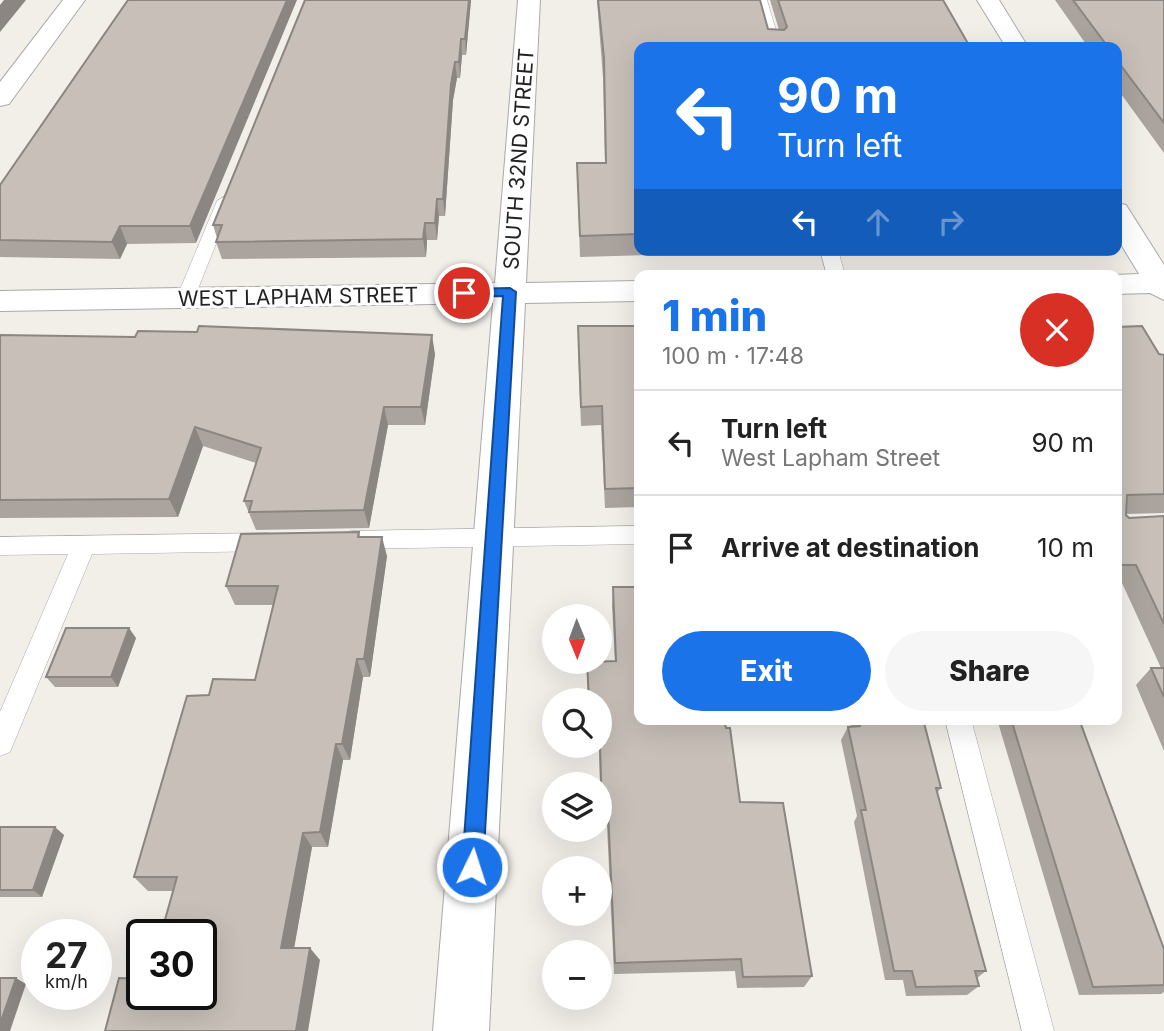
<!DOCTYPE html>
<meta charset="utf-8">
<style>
:root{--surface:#fff;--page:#f6f6f6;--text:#222;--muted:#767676;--line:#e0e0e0;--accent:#1a73e8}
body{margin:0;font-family:Inter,sans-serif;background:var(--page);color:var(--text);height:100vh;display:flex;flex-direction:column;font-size:26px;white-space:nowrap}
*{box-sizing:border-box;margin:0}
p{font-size:23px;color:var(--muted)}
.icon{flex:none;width:38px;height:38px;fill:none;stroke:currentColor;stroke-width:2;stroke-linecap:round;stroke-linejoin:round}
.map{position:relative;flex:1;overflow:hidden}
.panel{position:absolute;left:634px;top:270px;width:488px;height:455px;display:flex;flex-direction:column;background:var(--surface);border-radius:14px;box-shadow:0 7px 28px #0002}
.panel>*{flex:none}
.guide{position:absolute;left:634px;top:42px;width:488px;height:214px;border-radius:14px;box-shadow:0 7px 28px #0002;background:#1a73e8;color:#fff;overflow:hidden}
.needle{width:46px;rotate:179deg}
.fabs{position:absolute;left:542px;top:604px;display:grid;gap:14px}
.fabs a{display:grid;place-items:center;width:70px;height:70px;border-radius:50%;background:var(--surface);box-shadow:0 7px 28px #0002;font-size:35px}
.speed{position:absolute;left:21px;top:919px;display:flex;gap:14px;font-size:35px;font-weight:700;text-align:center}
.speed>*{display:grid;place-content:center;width:91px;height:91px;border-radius:50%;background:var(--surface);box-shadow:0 7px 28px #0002;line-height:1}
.speed small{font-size:18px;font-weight:400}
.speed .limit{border:4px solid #111;border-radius:10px;background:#fff;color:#111}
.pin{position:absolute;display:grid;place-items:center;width:60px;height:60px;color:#fff;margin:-30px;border:4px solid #fff;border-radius:50%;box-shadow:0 2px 7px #0007}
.me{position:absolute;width:77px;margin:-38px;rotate:4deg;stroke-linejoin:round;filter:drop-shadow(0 0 5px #0008)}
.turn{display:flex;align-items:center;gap:24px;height:147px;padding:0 28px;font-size:32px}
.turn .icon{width:91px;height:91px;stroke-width:2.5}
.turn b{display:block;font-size:49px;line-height:60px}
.lanes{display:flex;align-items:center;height:66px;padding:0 28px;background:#0003;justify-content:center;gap:35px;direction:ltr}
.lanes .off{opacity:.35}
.round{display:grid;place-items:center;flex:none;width:74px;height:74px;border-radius:37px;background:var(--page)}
.head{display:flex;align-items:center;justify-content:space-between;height:119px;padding:0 28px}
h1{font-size:42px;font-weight:800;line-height:52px;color:var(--accent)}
.primary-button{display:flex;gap:14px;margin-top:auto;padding:14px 28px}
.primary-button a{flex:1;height:80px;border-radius:42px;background:var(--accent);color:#fff;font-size:28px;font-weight:800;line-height:80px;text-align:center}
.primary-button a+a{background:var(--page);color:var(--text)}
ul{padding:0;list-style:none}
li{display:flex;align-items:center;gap:21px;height:105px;padding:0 28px;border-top:2px solid var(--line)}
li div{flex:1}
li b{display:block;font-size:26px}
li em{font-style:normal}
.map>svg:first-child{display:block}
</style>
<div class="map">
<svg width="1164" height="1031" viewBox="0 0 1164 1031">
<rect width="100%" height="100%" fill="#f2efe9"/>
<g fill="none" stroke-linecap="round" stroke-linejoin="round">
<defs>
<path id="lane" d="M 755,0 L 767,0 L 781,47 L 767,47 Z
M 225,196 L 233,201 L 194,299 L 192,303 L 178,303 L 176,299 L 217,201 Z
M 820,250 L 838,250 L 845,275 L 827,275 Z
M 639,526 L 639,544 L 351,549 L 343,547 L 339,540 L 343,533 L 351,531 Z
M 268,533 L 276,535 L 280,542 L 276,549 L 268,551 L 92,554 L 10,752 L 0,756 L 0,712 L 68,554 L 0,555 L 0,537 Z
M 945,719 L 971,719 L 1054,1031 L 1022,1031 Z"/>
<path id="street" d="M 63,0 L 85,0 L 9,104 L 0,106 L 0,82 Z
M 518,0 L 540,0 L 526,283 L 639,281 L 639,301 L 525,303 L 489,1031 L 433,1031 L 493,303 L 0,311 L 0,291 L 495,283 Z
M 977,0 L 999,0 L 1028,47 L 1006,47 Z
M 1116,203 L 1126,205 L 1164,265 L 1164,300 L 1150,293 L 1116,294 L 1114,275 L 1139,274 L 1116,236 Z"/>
</defs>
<use href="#lane" stroke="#a9a9a9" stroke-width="1"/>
<use href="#street" stroke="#a9a9a9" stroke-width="2"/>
<use href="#lane" fill="#fff" fill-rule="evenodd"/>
<use href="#street" fill="#fff" fill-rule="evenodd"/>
</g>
<path fill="#aba49e" d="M 128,0 L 196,243 L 127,244 L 120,259 L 0,257 L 0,185 Z
M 305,0 L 471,0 L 466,55 L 462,55 L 460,78 L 457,78 L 453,100 L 445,216 L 439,216 L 437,240 L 427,240 L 426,257 L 222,259 L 216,242 L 217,238 L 213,225 Z
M 597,0 L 760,0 L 768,29 L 779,30 L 770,0 L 943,0 L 970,47 L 639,47 L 639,250 L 790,251 L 580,257 L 577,163 L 605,163 L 603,78 Z
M 1055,0 L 1164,0 L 1164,153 L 1116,87 L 1116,47 L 1088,47 Z
M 639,326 L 639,507 L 605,508 L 601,425 L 581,426 L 578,346 Z
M 1116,327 L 1159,354 L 1164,355 L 1164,513 L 1126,514 L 1126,515 L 1129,518 L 1164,516 L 1164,751 L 1136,685 L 1151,668 L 1161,668 L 1122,583 L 1116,583 Z
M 0,335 L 435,354 L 425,425 L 388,425 L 369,528 L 256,530 L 244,501 L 256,463 L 203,446 L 178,517 L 0,518 Z
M 359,532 L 360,537 L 387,556 L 370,677 L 363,677 L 350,760 L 343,760 L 328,847 L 312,847 L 294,948 L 320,960 L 201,994 L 173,891 L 148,891 L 134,877 L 209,695 L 255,680 L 273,605 L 235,605 L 226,586 Z
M 613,587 L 726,728 L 740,802 L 812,976 L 804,987 L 737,988 L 735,971 L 614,974 L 607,826 L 601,827 L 599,746 L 600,746 L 600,700 L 588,700 L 587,679 L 587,662 L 615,661 L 612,606 Z
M 136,638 L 118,687 L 55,687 L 46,677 Z
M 849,719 L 923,719 L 941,788 L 937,793 L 986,971 L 977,978 L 979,986 L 967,995 L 906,996 L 903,980 L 885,980 L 854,822 L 857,816 L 841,740 L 848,727 L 851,727 Z
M 997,719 L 1079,719 L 1164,949 L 1164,992 L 1161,994 L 1079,995 Z
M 0,827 L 64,835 L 42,897 L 0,897 Z"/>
<path fill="#8b8681" d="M 4,0 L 26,0 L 0,32 L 0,5 Z
M 287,0 L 297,0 L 196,243 L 190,226 Z
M 469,0 L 471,0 L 466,55 L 465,39 Z
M 461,39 L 462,55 L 460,78 L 459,62 Z
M 455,62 L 457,78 L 453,100 L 445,216 L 443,199 L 451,84 Z
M 437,199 L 439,216 L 437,240 L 435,223 Z
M 425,223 L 427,240 L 426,257 L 423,239 Z
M 120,226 L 127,244 L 120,259 L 112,242 Z
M 432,335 L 435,354 L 425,425 L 421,407 Z
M 384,407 L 388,425 L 369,528 L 364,510 Z
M 195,427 L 203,446 L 178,517 L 169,499 Z
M 382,537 L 387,556 L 370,677 L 364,659 Z
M 129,628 L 136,638 L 118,687 L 111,677 Z
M 357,659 L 363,677 L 350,760 L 342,744 Z
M 336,744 L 343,760 L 328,847 L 320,832 Z
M 55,827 L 64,835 L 42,897 L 33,890 Z
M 303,833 L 312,847 L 292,960 L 281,948 Z
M 310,948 L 320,960 L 308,1031 L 296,1031 Z
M 16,978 L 26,984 L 10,1031 L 0,1031 L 0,1024 Z"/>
<path fill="#c7bfb8" stroke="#8b8681" stroke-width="2" d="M 128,0 L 287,0 L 190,226 L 120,226 L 112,242 L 0,240 L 0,185 Z
M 305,0 L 469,0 L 465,39 L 461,39 L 459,62 L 455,62 L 451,84 L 443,199 L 437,199 L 435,223 L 425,223 L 423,239 L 216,242 L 222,225 L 213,225 Z
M 598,0 L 760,0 L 768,29 L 784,30 L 787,27 L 778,0 L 943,0 L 970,47 L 639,47 L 639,234 L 580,236 L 577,163 L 606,163 L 604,58 Z
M 1073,0 L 1164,0 L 1164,123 L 1116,59 L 1116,47 L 1108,47 Z
M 199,326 L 432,335 L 421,407 L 384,407 L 364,510 L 249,512 L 252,501 L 244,501 L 261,448 L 195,427 L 169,499 L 0,500 L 0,335 L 135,337 L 138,331 L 197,332 Z
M 578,326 L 639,326 L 639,488 L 605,489 L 602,406 L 581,407 Z
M 1142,326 L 1159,354 L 1164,355 L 1164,494 L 1127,495 L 1126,515 L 1129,518 L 1164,516 L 1164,624 L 1136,565 L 1121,565 L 1116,555 L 1116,327 Z
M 359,532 L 358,537 L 382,537 L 364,659 L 357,659 L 342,744 L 336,744 L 320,832 L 303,833 L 281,948 L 310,948 L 296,1031 L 105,1031 L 119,978 L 142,979 L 142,994 L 201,994 L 201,934 L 161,934 L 177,877 L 134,877 L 187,696 L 209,695 L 213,679 L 255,680 L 278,586 L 226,586 L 241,534 Z
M 613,587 L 639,587 L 639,719 L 724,719 L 726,728 L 730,728 L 740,802 L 783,803 L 812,976 L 743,977 L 741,959 L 615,963 L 608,811 L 602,811 L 600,746 L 600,700 L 589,700 L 587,662 L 616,661 Z
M 66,628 L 129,628 L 111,677 L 46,677 Z
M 1151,668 L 1164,668 L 1164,697 Z
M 859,719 L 923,719 L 941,788 L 936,788 L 986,971 L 975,971 L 979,986 L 916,987 L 912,971 L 894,971 L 861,810 L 866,810 L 848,727 L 860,726 Z
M 1011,719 L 1079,719 L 1164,949 L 1164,985 L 1093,987 Z
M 0,827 L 55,827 L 33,890 L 0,890 Z
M 0,978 L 16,978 L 0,1024 Z"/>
<path fill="#1a73e8" stroke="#114b97" stroke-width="2" d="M 510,288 L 516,292 L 483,867 L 480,874 L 472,877 L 465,874 L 462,867 L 503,296 L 464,297 L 458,293 L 464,289 Z"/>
<g text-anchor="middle" stroke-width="6" stroke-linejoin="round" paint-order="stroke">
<g font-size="21" fill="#222" stroke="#fff">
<text transform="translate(519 159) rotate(-86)" y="7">SOUTH 32ND STREET</text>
<text transform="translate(298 297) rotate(-1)" y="7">WEST LAPHAM STREET</text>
</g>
</g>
</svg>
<div class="fabs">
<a><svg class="needle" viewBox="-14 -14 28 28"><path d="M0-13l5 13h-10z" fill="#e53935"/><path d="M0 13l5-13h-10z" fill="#767676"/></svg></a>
<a><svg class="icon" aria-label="search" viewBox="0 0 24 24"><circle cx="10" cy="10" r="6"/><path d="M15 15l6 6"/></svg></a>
<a><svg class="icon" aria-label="layers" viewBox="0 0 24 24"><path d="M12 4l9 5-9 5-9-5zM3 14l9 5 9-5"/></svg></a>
<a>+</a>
<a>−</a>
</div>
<div class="speed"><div>27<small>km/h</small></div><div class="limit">30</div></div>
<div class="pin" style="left:464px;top:293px;background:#d93025"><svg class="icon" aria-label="arrive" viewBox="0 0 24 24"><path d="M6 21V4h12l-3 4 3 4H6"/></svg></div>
<svg class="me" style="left:472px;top:867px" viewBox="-20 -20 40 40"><circle r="17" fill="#1a73e8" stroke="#fff" stroke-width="3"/><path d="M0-11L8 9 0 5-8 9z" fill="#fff"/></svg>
<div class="guide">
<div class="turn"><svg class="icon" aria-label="left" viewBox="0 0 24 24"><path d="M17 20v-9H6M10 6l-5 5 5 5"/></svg><div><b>90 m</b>Turn left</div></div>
<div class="lanes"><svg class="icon" aria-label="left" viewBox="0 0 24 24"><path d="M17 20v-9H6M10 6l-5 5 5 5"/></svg><svg class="icon off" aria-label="ahead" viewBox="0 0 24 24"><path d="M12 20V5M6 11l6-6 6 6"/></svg><svg class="icon off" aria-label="right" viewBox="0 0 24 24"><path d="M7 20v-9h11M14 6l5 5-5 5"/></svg></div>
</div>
<section class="panel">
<div class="head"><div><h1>1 min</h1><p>100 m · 17:48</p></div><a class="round" style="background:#d93025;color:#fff"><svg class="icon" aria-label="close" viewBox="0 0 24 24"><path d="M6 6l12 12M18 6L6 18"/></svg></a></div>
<ul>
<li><svg class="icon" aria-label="left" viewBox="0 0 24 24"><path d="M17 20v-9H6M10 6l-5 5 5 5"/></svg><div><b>Turn left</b><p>West Lapham Street</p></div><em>90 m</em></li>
<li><svg class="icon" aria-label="arrive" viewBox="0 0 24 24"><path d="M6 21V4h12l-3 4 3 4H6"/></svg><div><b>Arrive at destination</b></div><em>10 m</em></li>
</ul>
<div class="primary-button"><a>Exit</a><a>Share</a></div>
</section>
</div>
